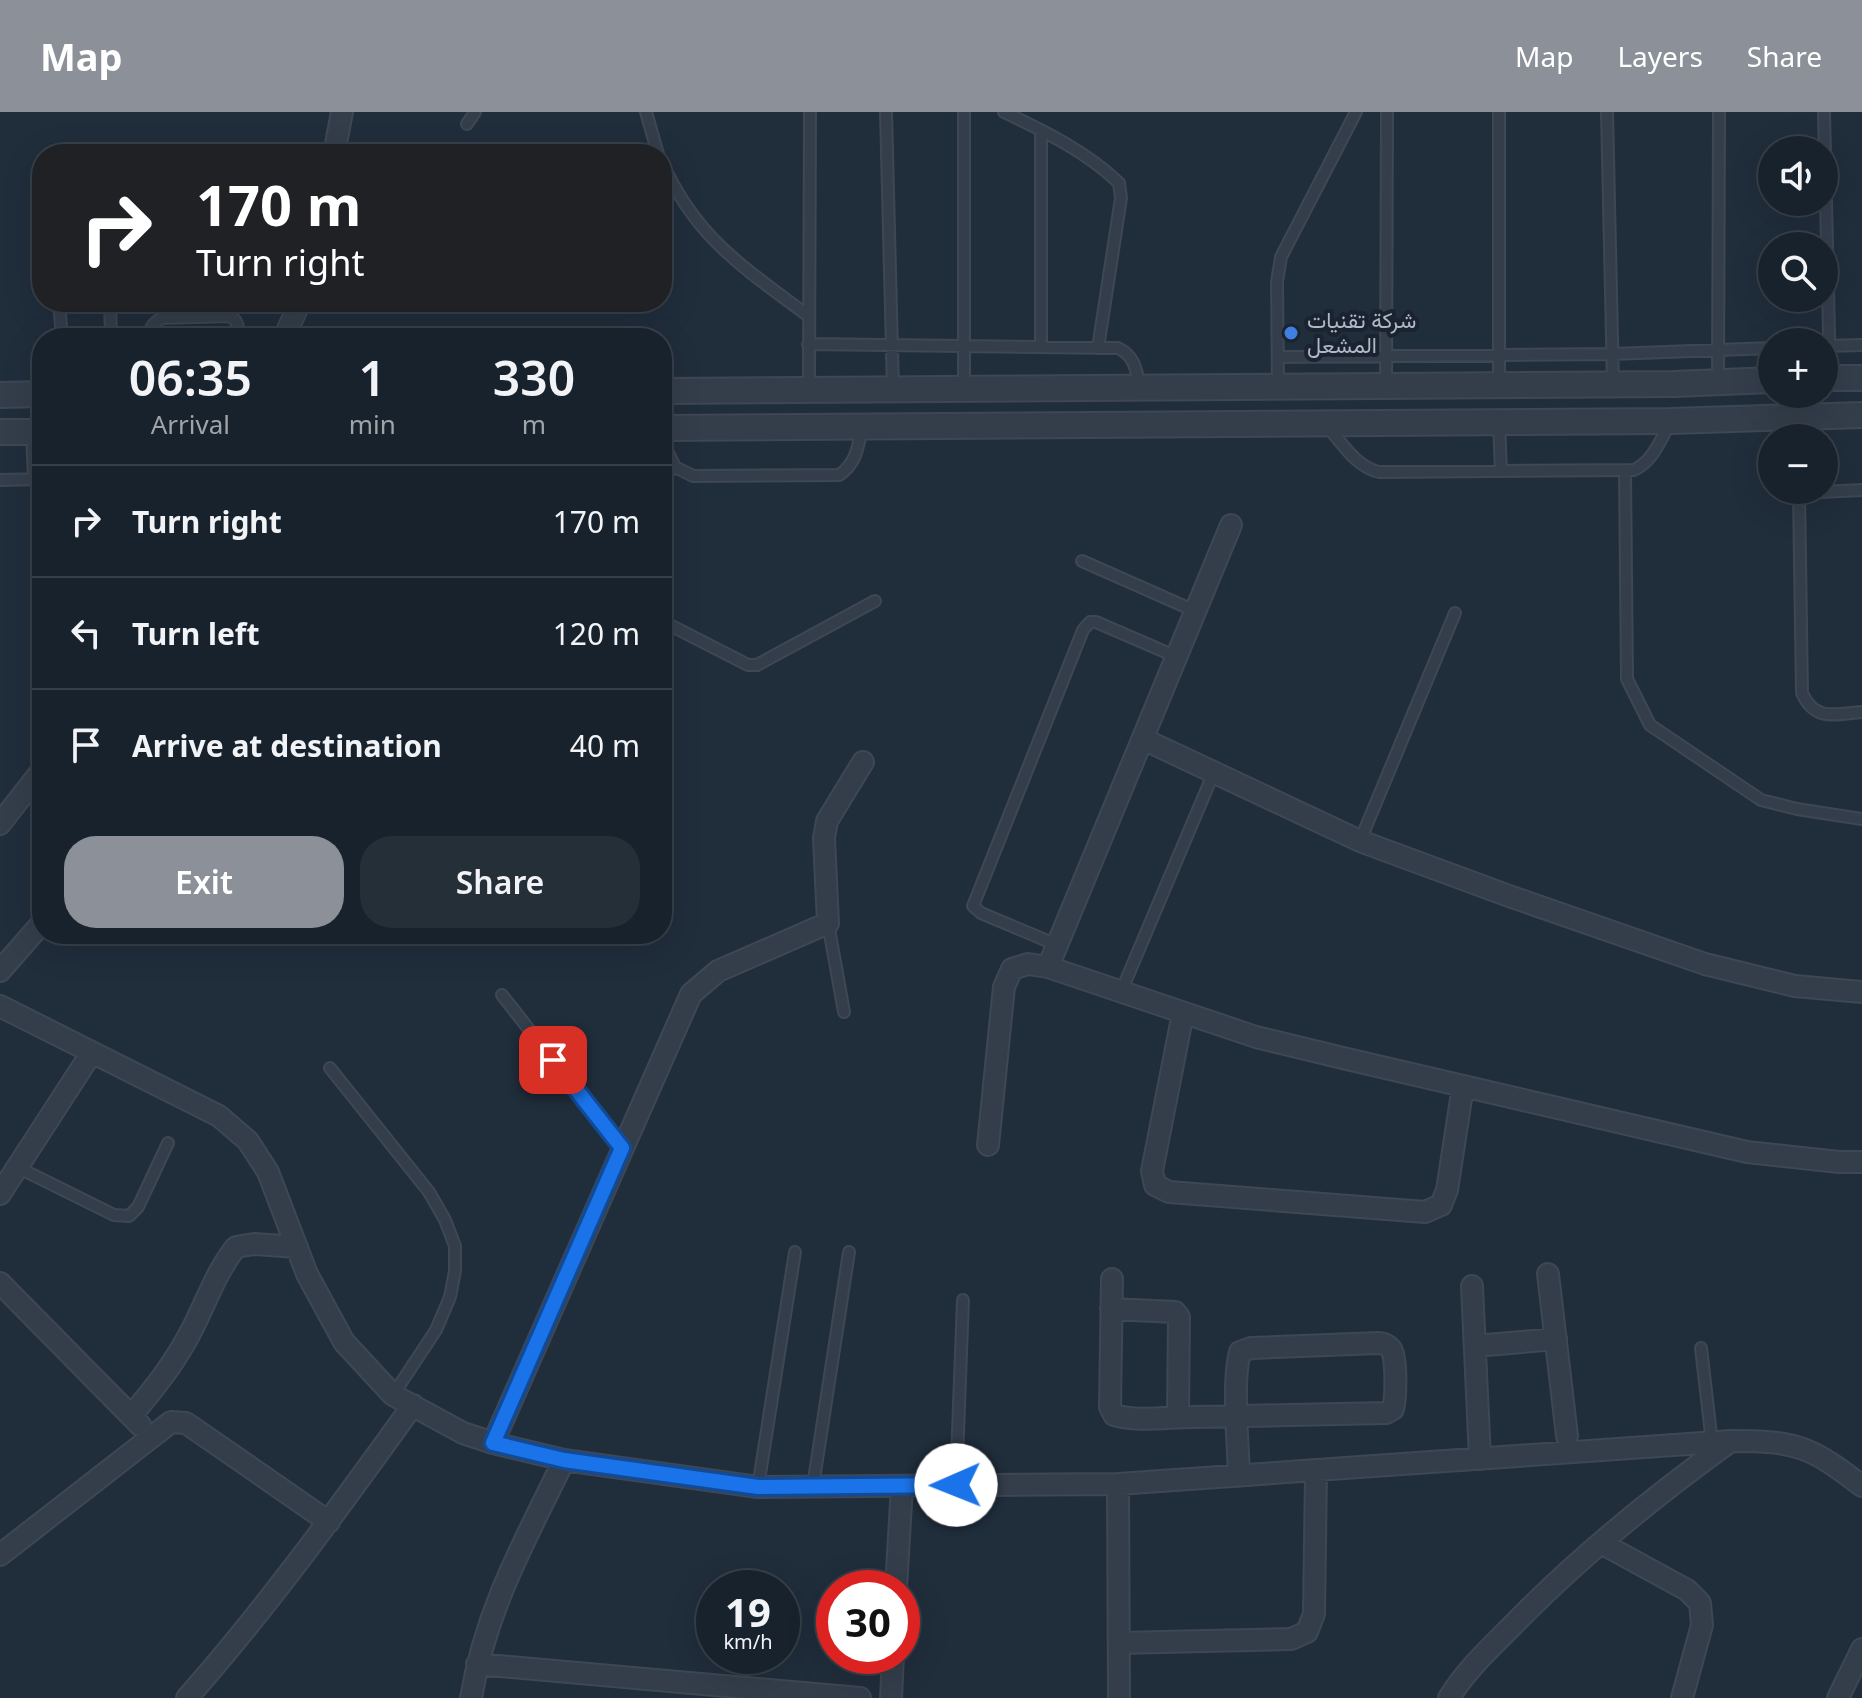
<!DOCTYPE html>
<meta charset="utf-8">
<style>
:root{--surface:#18222c;--page:#252f38;--text:#f1f3f6;--muted:#9fa4a9;--line:#363f48;--accent:#8c9099}
body{margin:0;font-family:"Noto Sans",Vazirmatn,sans-serif;background:var(--page);color:var(--text);height:100vh;display:flex;flex-direction:column;font-size:30px;white-space:nowrap}
*{box-sizing:border-box;margin:0}
p{font-size:26px;color:var(--muted)}
.icon{flex:none;width:44px;height:44px;fill:none;stroke:currentColor;stroke-width:2;stroke-linecap:round;stroke-linejoin:round}
.map{position:relative;flex:1;overflow:hidden}
.panel{position:absolute;left:32px;top:216px;width:640px;height:616px;display:flex;flex-direction:column;background:var(--surface);border-radius:32px;box-shadow:0 8px 32px #0002,0 0 0 2px var(--line)}
.panel>*{flex:none}
.top-card{position:absolute;left:32px;top:32px;width:640px;height:168px;border-radius:32px;box-shadow:0 8px 32px #0002,0 0 0 2px var(--line);background:#202124;color:#fff;overflow:hidden}
.fabs{position:absolute;left:1758px;top:24px;display:grid;gap:16px}
.fabs a{display:grid;place-items:center;width:80px;height:80px;border-radius:50%;background:var(--surface);box-shadow:0 8px 32px #0002,0 0 0 2px var(--line);font-size:40px}
.speed{position:absolute;left:696px;top:1458px;display:flex;gap:16px;font-size:40px;font-weight:700;text-align:center}
.speed>*{display:grid;place-content:center;width:104px;height:104px;border-radius:50%;background:var(--surface);box-shadow:0 8px 32px #0002,0 0 0 2px var(--line);line-height:1}
.speed small{font-size:20px;font-weight:400}
.speed .limit{border:12px solid #d22;background:#fff;color:#111}
.pin{position:absolute;display:grid;place-items:center;width:68px;height:68px;color:#fff;margin:-34px;border-radius:16px;box-shadow:0 4px 12px #0006}
.me{position:absolute;width:88px;margin:-44px;rotate:269deg;stroke-linejoin:round;filter:drop-shadow(0 0 6px #0008)}
.turn{display:flex;align-items:center;gap:28px;height:168px;padding:0 32px;font-size:36px}
.turn .icon{width:104px;height:104px;stroke-width:2.5}
.turn b{display:block;font-size:56px;line-height:68px}
.eta{display:flex;justify-content:space-evenly;align-items:center;height:136px;text-align:center}
.eta b{font-size:48px;font-weight:600;line-height:56px}
.button{display:flex;gap:16px;margin-top:auto;padding:16px 32px}
.button a{flex:1;height:92px;border-radius:32px;background:var(--accent);color:#fff;font-size:32px;font-weight:600;line-height:92px;text-align:center}
.button a+a{background:var(--page);color:var(--text)}
ul{padding:0;list-style:none}
li{display:flex;align-items:center;gap:24px;height:112px;padding:0 32px;border-top:2px solid var(--line)}
li div{flex:1}
li b{display:block;font-size:30px}
li em{font-style:normal}
header{display:flex;align-items:center;gap:48px;box-sizing:border-box;height:112px;padding:0 40px;background:var(--accent);color:#fff}
header strong{font-size:38px}
nav{display:flex;gap:44px;margin-inline-start:auto;font-size:28px}
.map>svg:first-child{display:block}
</style>
<header>
<strong>Map</strong>
<nav><a>Map</a><a>Layers</a><a>Share</a></nav>
</header>
<div class="map">
<svg width="1862" height="1586" viewBox="0 0 1862 1586">
<rect width="100%" height="100%" fill="#202d3b"/>
<g fill="none" stroke-linecap="round" stroke-linejoin="round">
<defs>
<path id="service" d="M 646,0 L 658,42
M 886,0 L 893,278
M 1004,0 C 1044,19 1087,40 1119,71 L 1121,86 L 1098,236
M 1499,0 L 1499,273
M 1607,0 L 1613,272
M 1824,0 L 1830,266
M 467,12 L 475,0
M 1041,18 L 1041,235
M 662,50 C 696,126 743,155 807,203
M 59,190 L 62,226
M 110,190 L 111,226
M 150,226 C 150,215 152,212 162,206 L 229,204 C 239,208 238,216 239,226
M 808,232 L 1118,236 C 1135,244 1136,258 1140,275
M 1826,234 L 1862,233
M 1278,245 L 1612,242 L 1772,236
M 1718,270 L 1719,0
M 1278,273 L 1277,170 L 1281,145 L 1356,0
M 1386,274 L 1387,0
M 809,278 L 810,0
M 964,278 L 964,0
M 1795,305 L 1796,326
M 1499,311 L 1501,359
M 1327,314 C 1342,331 1356,355 1379,360 L 1634,358 C 1653,349 1660,329 1670,311
M 32,322 L 34,367
M 662,328 L 675,355 L 693,364 L 839,363 C 856,352 858,335 862,316
M 1625,358 L 1627,567 L 1650,613 L 1761,688 L 1797,697 L 1862,707
M 662,364 L 675,355
M 0,368 L 42,367
M 1799,378 L 1799,381 L 1862,378
M 1799,381 L 1802,581 C 1815,610 1835,602 1862,600
M 1082,449 L 1195,499
M 662,509 L 748,553 L 757,553 L 875,489
M 1360,729 L 1455,501
M 828,811 L 844,900
M 1057,833 L 981,801 L 973,794 L 1083,518 L 1090,510 L 1096,510 L 1177,545
M 1121,880 L 1214,660
M 502,883 L 622,1036
M 330,956 L 429,1080 L 445,1108 L 455,1134 L 455,1159 L 450,1185 L 436,1218 L 393,1283
M 17,1055 L 114,1103 L 129,1104 L 138,1095 L 168,1031
M 1701,1236 L 1712,1331
M 956,1373 L 963,1188
M 813,1374 L 849,1140
M 758,1375 L 795,1140"/>
<path id="minor" d="M 334,42 L 342,0
M 284,226 L 300,190
M 1143,627 L 1360,729 L 1509,784 L 1705,852 L 1795,874 L 1862,880
M 0,712 L 42,658
M 1048,855 L 1231,413
M 0,859 L 42,811
M 0,894 L 219,1004 L 248,1029 L 268,1060 L 307,1162 L 344,1230 L 393,1283 L 463,1321 L 493,1331 L 564,1348 L 758,1375 L 1118,1372 L 1731,1329 C 1797,1329 1810,1334 1862,1374
M 1183,901 L 1152,1059 L 1155,1073 L 1169,1080 L 1425,1100 L 1441,1093 L 1447,1078 L 1463,974
M 988,1033 L 1004,875 L 1012,857 L 1028,852 L 1048,855 L 1256,925 L 1347,947 L 1747,1040 L 1839,1050 L 1862,1050
M 0,1082 L 92,940
M 1548,1162 L 1567,1324
M 1112,1167 L 1110,1295 L 1114,1303 C 1138,1310 1168,1305 1194,1305 C 1258,1304 1322,1302 1386,1301 L 1393,1297 C 1396,1287 1397,1245 1391,1237 C 1387,1232 1384,1232 1379,1231 L 1251,1236 L 1240,1240 C 1232,1270 1238,1330 1239,1364
M 0,1171 L 140,1313
M 1472,1174 L 1480,1347
M 1111,1197 L 1175,1200 L 1179,1205 L 1178,1305
M 1475,1234 L 1556,1227
M 131,1304 C 153,1278 173,1253 189,1223 C 205,1194 215,1161 236,1135 L 254,1132 L 297,1135
M 493,1331 L 691,882 L 718,859 L 828,811 L 824,726 L 827,709 L 863,650
M 1118,1372 L 1119,1586
M 1601,1431 L 1687,1478 L 1700,1491 L 1702,1513 L 1682,1586
M 0,1443 L 171,1310 L 186,1311 L 329,1410
M 896,1476 L 902,1374
M 1119,1531 L 1291,1527 L 1307,1520 L 1314,1502 L 1316,1358
M 477,1552 L 860,1586
M 187,1586 C 269,1493 341,1393 413,1293
M 471,1586 C 486,1496 525,1429 564,1348
M 891,1586 L 893,1544
M 1449,1586 C 1466,1558 1490,1536 1513,1513 C 1579,1445 1652,1386 1728,1331
M 1838,1586 L 1862,1537"/>
<path id="tertiary" d="M 1824,266 L 1862,266
M 662,279 L 1674,272 L 1772,268
M 0,283 L 42,282
M 662,316 L 1671,309 L 1862,303
M 0,320 L 42,320"/>
</defs>
<use href="#service" stroke="#3e4754" stroke-width="14"/>
<use href="#minor" stroke="#3e4754" stroke-width="24"/>
<use href="#tertiary" stroke="#3e4754" stroke-width="28"/>
<use href="#service" stroke="#343e4b" stroke-width="10"/>
<use href="#minor" stroke="#343e4b" stroke-width="20"/>
<use href="#tertiary" stroke="#343e4b" stroke-width="24"/>
</g>
<g fill="none" stroke-linecap="round" stroke-linejoin="round">
<defs>
<path id="route" d="M 553,948 L 622,1036 L 493,1331 L 564,1348 L 758,1375 L 956,1373"/>
</defs>
<use href="#route" stroke="#114b97" stroke-width="20"/>
<use href="#route" stroke="#1a73e8" stroke-width="14"/>
</g>
<circle fill="#3f7fe0" stroke="#1a232f" stroke-width="3" cx="1291" cy="221" r="8"/>
<g text-anchor="middle" stroke-width="8" stroke-linejoin="round" paint-order="stroke">
<g font-size="22" fill="#afb9c7" stroke="#1a232f" text-anchor="start">
<text x="1307" y="216">شركة تقنيات<tspan x="1307" dy="25">المشعل</tspan></text>
</g>
</g>
</svg>
<div class="fabs">
<a><svg class="icon" aria-label="sound" viewBox="0 0 24 24"><path d="M4 9h4l5-4v14l-5-4H4zM17 9q2 3 0 6"/></svg></a>
<a><svg class="icon" aria-label="search" viewBox="0 0 24 24"><circle cx="10" cy="10" r="6"/><path d="M15 15l6 6"/></svg></a>
<a>+</a>
<a>−</a>
</div>
<div class="speed"><div>19<small>km/h</small></div><div class="limit">30</div></div>
<div class="pin" style="left:553px;top:948px;background:#d93025"><svg class="icon" aria-label="arrive" viewBox="0 0 24 24"><path d="M6 21V4h12l-3 4 3 4H6"/></svg></div>
<svg class="me" style="left:956px;top:1373px" viewBox="-20 -20 40 40"><circle r="19" fill="#fff"/><path d="M0-13L10 11 0 6-10 11z" fill="#1a73e8"/></svg>
<div class="top-card">
<div class="turn"><svg class="icon" aria-label="right" viewBox="0 0 24 24"><path d="M7 20v-9h11M14 6l5 5-5 5"/></svg><div><b>170 m</b>Turn right</div></div>
</div>
<section class="panel">
<div class="eta">
<div><b>06:35</b><p>Arrival</p></div>
<div><b>1</b><p>min</p></div>
<div><b>330</b><p>m</p></div>
</div>
<ul>
<li><svg class="icon" aria-label="right" viewBox="0 0 24 24"><path d="M7 20v-9h11M14 6l5 5-5 5"/></svg><div><b>Turn right</b></div><em>170 m</em></li>
<li><svg class="icon" aria-label="left" viewBox="0 0 24 24"><path d="M17 20v-9H6M10 6l-5 5 5 5"/></svg><div><b>Turn left</b></div><em>120 m</em></li>
<li><svg class="icon" aria-label="arrive" viewBox="0 0 24 24"><path d="M6 21V4h12l-3 4 3 4H6"/></svg><div><b>Arrive at destination</b></div><em>40 m</em></li>
</ul>
<div class="button"><a>Exit</a><a>Share</a></div>
</section>
</div>
